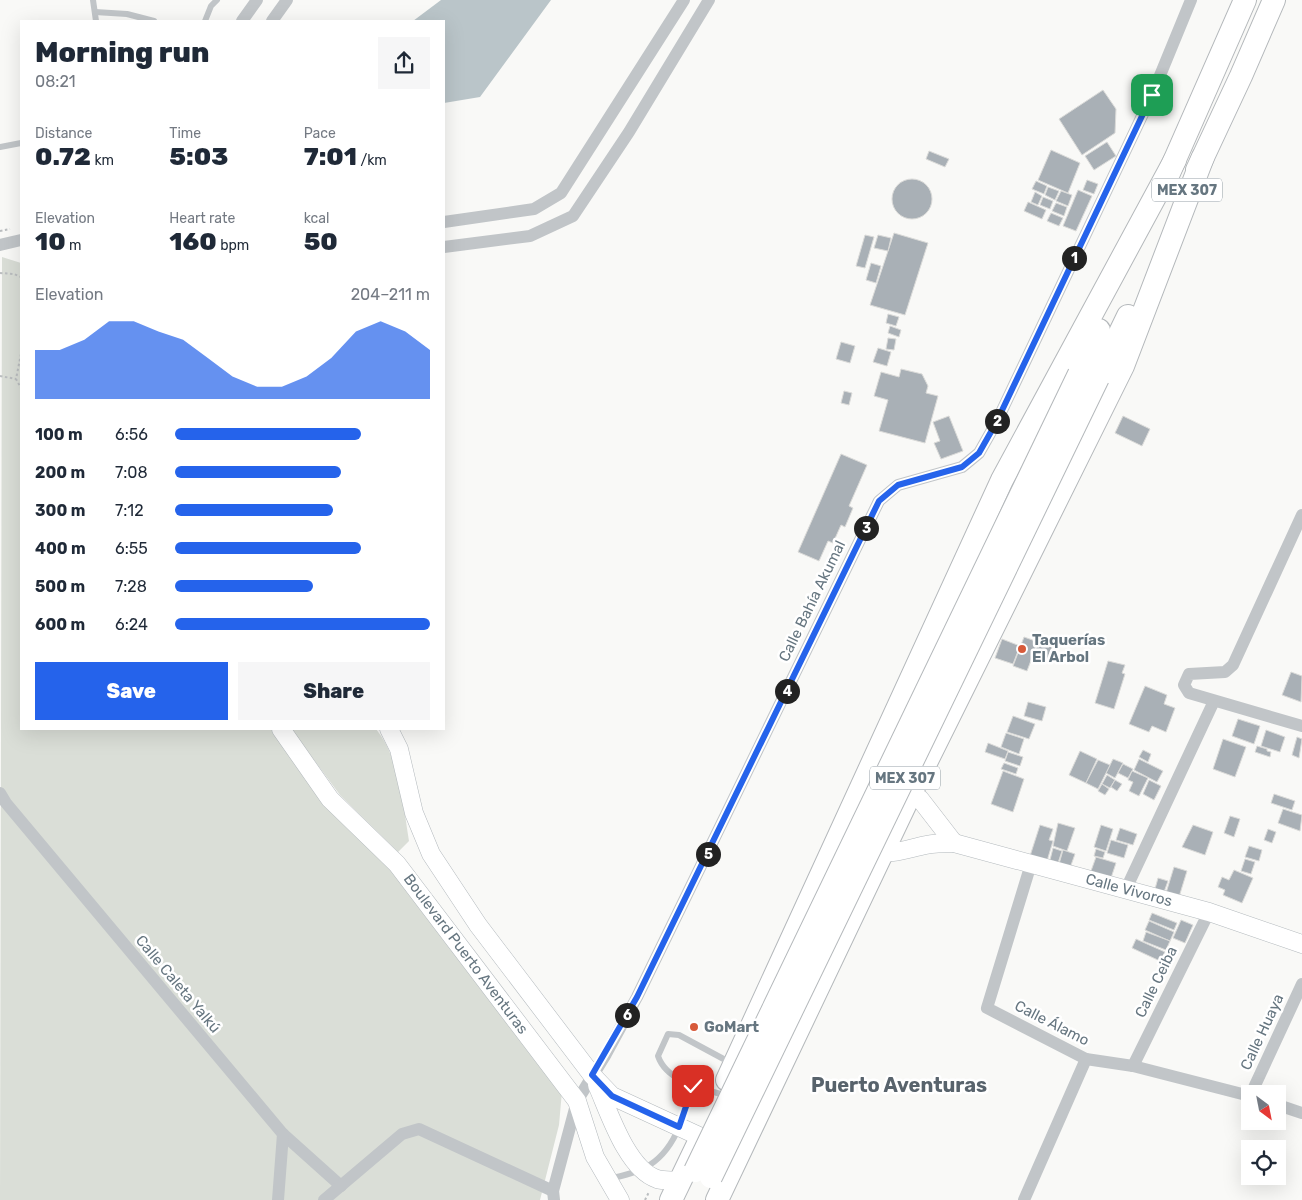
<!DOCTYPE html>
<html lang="en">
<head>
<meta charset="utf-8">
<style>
	body { margin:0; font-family:Rubik,sans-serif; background:#f6f6f7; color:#1f2937; height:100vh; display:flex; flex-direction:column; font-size:19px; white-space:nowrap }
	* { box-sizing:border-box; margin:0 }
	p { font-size:16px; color:#747a83 }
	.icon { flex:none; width:28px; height:28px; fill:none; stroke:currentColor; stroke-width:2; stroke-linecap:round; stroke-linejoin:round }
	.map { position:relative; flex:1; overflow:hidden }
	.panel { position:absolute; left:20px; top:20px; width:425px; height:710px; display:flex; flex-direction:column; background:#fff; border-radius:0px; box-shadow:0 5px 20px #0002 }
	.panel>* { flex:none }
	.needle { width:32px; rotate:148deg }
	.tools { position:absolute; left:1241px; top:1085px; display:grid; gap:10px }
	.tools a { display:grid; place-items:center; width:45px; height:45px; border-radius:0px; background:#fff; box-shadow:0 5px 20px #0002; font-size:25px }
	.pin { position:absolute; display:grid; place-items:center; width:42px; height:42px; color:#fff; margin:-21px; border-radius:10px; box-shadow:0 2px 8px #0006 }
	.km { position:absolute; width:25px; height:25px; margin:-12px; border-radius:50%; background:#222; color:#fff; font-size:14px; line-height:25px; text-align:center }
	.round { display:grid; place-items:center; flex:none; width:52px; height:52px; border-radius:0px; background:#f6f6f7 }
	.head { display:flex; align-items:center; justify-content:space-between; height:85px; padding:0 15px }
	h1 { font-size:28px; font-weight:800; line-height:38px }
	.stats { display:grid; grid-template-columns:repeat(3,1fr); gap:8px; height:85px; padding:5px 15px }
	.stats div { display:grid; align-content:center }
	.stats b { font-size:25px; font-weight:800 }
	.stats small { font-size:14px; font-weight:400 }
	.stats p { font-size:14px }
	.chart { height:140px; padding:10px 15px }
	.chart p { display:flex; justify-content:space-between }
	.chart svg { width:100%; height:90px; margin-top:5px; fill:#2563eb; opacity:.7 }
	.action { display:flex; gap:10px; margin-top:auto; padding:10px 15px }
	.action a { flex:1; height:58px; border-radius:0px; background:#2563eb; color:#fff; font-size:20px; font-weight:800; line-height:58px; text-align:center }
	.action a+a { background:#f6f6f7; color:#1f2937 }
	ul { padding:0 15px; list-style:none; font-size:16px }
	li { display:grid; grid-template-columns:80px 60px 1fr; align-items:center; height:38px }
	li i { height:12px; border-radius:6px; background:#2563eb }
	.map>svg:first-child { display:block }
</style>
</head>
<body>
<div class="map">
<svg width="1302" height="1200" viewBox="0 0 1302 1200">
	<rect width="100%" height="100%" fill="#f9f9f7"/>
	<g fill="#daded7">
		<polygon points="2,257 21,263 21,729 273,729 422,902 562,1091 559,1125 540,1200 0,1200"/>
		<path d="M 291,729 L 376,729 C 400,759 403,804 409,841 L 398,852 L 340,795 Z"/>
	</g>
	<polygon fill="#bac5c9" points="441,0 551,0 480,97 444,103 444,21 413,21"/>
	<g fill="#a9b0b6" stroke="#dbdbd9">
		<polygon points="1103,90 1116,109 1115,133 1082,155 1059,119"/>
		<polygon points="1107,142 1116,156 1094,170 1085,156"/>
		<polygon points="1051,150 1080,163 1068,193 1038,180"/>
		<polygon points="929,151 949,159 945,167 926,159"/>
		<circle cx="912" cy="199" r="20"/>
		<polygon points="1087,180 1098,184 1094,194 1083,190"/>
		<polygon points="1036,181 1047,186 1044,194 1032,189"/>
		<polygon points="1048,187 1059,191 1055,200 1045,195"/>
		<polygon points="1078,190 1092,196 1076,231 1063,226"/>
		<polygon points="1061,191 1072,195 1068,206 1056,201"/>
		<polygon points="1035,192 1042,196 1038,205 1031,202"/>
		<polygon points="1043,197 1053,201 1050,209 1040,205"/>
		<polygon points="1028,202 1046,210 1042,219 1024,211"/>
		<polygon points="1056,203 1067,207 1064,216 1052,211"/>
		<polygon points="1051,213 1063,218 1059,226 1047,221"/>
		<polygon points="894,233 928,243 905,315 870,305"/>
		<polygon points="865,235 874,237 865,268 856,266"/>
		<polygon points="878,235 891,238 888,251 874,248"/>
		<polygon points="871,263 881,266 876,283 866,280"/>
		<polygon points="888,314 899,317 896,326 886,323"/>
		<polygon points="890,326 901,330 899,337 888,333"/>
		<polygon points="888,338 896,339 894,350 886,349"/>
		<polygon points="841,342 855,346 850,363 836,359"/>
		<polygon points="878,348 891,352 887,366 873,362"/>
		<polygon points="901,369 922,374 928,386 926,393 938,396 925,443 879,431 888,400 874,396 881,372 899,377"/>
		<polygon points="844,391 852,393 849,405 841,403"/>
		<polygon points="949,416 963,451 941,459 934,443 940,441 933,422"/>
		<polygon points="1123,416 1150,429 1142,446 1115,433"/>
		<polygon points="841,454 867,465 849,506 853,508 845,527 841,525 833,543 828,541 819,561 798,552"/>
		<polygon points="1024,637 1038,642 1027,671 1013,666"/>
		<polygon points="1002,639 1020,646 1013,664 995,658"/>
		<polygon points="1038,642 1052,647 1046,663 1033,658"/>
		<polygon points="1108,661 1125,665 1122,673 1125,674 1114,709 1095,703"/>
		<polygon points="1291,672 1302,676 1301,702 1282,695"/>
		<polygon points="1145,686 1167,695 1164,704 1175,708 1166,732 1152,726 1149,732 1129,724"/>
		<polygon points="1028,702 1046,707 1042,721 1024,716"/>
		<polygon points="1013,716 1035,724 1029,739 1007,732"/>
		<polygon points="1238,719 1260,726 1254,744 1232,736"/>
		<polygon points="1266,730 1285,737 1280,752 1261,746"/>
		<polygon points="1006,733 1024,739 1019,754 1001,747"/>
		<polygon points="1297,737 1302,739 1299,758 1292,755"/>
		<polygon points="1223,739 1246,747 1235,777 1213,769"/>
		<polygon points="988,743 1008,751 1005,759 985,752"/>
		<polygon points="1257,746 1267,749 1267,751 1271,752 1270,757 1255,752"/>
		<polygon points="1143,750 1151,754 1148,762 1139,757"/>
		<polygon points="1080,751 1097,759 1086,783 1069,775"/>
		<polygon points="1008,752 1023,757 1020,766 1005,761"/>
		<polygon points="1113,759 1123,763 1115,778 1106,773"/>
		<polygon points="1139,759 1163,771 1157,782 1134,770"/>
		<polygon points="1098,760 1110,765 1098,789 1086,783"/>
		<polygon points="1004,763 1018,768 1016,774 1001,769"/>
		<polygon points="1123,764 1133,769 1128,778 1118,773"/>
		<polygon points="1003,771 1024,779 1013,812 991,804"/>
		<polygon points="1132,771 1148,778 1139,796 1129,791 1133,782 1128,780"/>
		<polygon points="1107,775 1115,780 1110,788 1102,784"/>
		<polygon points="1115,780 1122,784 1117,791 1111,787"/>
		<polygon points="1149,780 1161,786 1154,800 1143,794"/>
		<polygon points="1102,784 1109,789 1105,795 1098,791"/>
		<polygon points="1274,794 1295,801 1292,810 1271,803"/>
		<polygon points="1283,809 1302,815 1300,831 1278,823"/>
		<polygon points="1230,816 1240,819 1234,837 1224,833"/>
		<polygon points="1058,823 1075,828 1067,851 1053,846"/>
		<polygon points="1040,825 1053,829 1049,840 1053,841 1047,861 1030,856"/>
		<polygon points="1101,825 1113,829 1106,851 1094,847"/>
		<polygon points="1193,825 1213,832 1205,855 1182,847"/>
		<polygon points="1120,828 1137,834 1133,845 1116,840"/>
		<polygon points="1268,829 1276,832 1272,843 1264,840"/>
		<polygon points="1111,840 1128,845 1124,858 1107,853"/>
		<polygon points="1249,846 1262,850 1259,861 1245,857"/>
		<polygon points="1053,848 1062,851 1058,863 1050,860"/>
		<polygon points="1096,849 1105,852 1103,858 1094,856"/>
		<polygon points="1063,850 1075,854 1070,868 1059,864"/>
		<polygon points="1096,857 1116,863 1111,878 1091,871"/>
		<polygon points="1245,859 1255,862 1251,874 1241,871"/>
		<polygon points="1174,867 1187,871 1179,897 1166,893"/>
		<polygon points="1234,870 1253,878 1242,903 1223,895 1225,890 1218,887 1222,877 1229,880"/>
		<polygon points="1158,878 1168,881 1164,892 1155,889"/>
		<polygon points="1152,913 1177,923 1174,930 1149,920"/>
		<polygon points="1181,920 1193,925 1185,943 1173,938"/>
		<polygon points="1149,921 1174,932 1170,941 1145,930"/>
		<polygon points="1146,932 1170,941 1166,950 1143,941"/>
		<polygon points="1136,939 1165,952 1160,961 1132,948"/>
	</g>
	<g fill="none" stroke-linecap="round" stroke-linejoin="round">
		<defs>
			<g id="secondary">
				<polyline points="281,729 330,799 397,864 577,1101 595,1157 620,1200"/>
				<polyline points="389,729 399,749 414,813 431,854 478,925 592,1075 612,1096 701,1137"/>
				<polyline points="900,790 920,799 954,843"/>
				<path d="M 872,850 C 892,856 906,849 926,845 C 935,843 945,843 954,843 L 1209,912 L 1302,944"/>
				<path d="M 597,1085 C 609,1112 627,1169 657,1179 C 664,1181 673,1180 680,1181"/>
			</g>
			<g id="highway">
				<polyline points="1197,170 1241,76 1274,0"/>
				<polyline points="1169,173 1245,0"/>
				<polyline points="1079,374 1099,330"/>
				<polyline points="1098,378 1128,316"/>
				<polyline points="727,1080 1002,480 1175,160"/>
				<polyline points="671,1200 697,1146"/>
				<polyline points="717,1200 906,803 1123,366 1203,157"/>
			</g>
		</defs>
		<use href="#secondary" stroke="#b3b9bd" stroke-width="19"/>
		<use href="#highway" stroke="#b4b8bb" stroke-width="24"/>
		<g stroke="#bbbec0" stroke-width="2" stroke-dasharray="2.5 2.5" stroke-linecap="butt">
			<polyline points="0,231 10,229"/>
			<polyline points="0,273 14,274 21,277"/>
			<polyline points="21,354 16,379 21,388"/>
			<polyline points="0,376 16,379"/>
			<polyline points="645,1200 649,1192"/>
		</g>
		<g stroke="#c1c5c8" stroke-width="6">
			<polyline points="93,0 96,21"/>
			<polyline points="95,12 127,14 154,21"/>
			<polyline points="205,21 211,6 217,0"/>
			<polyline points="0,147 21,143"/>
			<path d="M 721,1094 C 698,1088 666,1080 658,1056 L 668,1034 L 679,1035 L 731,1063"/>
			<path d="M 610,1179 C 620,1176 631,1174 640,1170 C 674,1156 683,1118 693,1087"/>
		</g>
		<g stroke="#c1c5c8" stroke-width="12">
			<polyline points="242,21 257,0"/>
			<polyline points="272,21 287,0"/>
			<polyline points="444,222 534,209 561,193 684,0"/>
			<polyline points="0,245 21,240"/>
			<polyline points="444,247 530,236 573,216 629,132 709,0"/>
			<polyline points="1302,515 1233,665 1225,672 1189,674 1184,685 1189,693 1302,726"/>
			<polyline points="0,793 6,803 283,1134 341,1186"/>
			<polyline points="1031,864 987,1008 1086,1059 1133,1066 1250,1096"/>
			<polyline points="1126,889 1214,701"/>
			<polyline points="1133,1066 1209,912"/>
			<polyline points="1251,1094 1302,984"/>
			<polyline points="1278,1105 1302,1113"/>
			<polyline points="278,1200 283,1134"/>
			<polyline points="324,1200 402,1134 419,1129 553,1191"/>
			<polyline points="554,1200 553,1191 577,1101 606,1054 637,997 879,501 898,485 962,467 979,453 996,423 1152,95 1191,0"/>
			<polyline points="1024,1200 1086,1059"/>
		</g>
		<use href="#secondary" stroke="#fff" stroke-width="18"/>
		<use href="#highway" stroke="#fff" stroke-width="22"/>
		<defs>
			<g id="highway-bridge">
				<polyline points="695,1171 1079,374"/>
				<polyline points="711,1177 1098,378"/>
			</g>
		</defs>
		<use href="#highway-bridge" stroke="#b4b8bb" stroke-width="24" stroke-linecap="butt"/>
		<use href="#highway-bridge" stroke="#fff" stroke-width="22"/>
	</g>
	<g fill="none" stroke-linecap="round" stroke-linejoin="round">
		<defs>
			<polyline id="route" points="693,1086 679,1127 612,1096 592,1075 637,997 879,501 898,485 962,467 979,453 996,423 1152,95"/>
		</defs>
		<use href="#route" stroke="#fff" stroke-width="10"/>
		<use href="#route" stroke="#2563eb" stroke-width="6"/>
	</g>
	<g fill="#d75a3a" stroke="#fff" stroke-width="2">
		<circle cx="1022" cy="649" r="5"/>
		<circle cx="694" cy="1027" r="5"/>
	</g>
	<g text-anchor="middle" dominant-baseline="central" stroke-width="5" stroke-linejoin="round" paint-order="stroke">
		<g fill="#fff" stroke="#949fa6" stroke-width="1">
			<rect x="1152" y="178.5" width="70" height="23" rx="4"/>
			<rect x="870" y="766.5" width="70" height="23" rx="4"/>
		</g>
		<g font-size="14" font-weight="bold" fill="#667680">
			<text x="1187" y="190">MEX 307</text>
			<text x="905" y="778">MEX 307</text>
		</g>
		<g font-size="15" fill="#667680" stroke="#fff">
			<text transform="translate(812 601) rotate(-64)">Calle Bahía Akumal</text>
			<text transform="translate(1129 890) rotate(15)">Calle Vivoros</text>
			<text transform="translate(466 954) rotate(53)">Boulevard Puerto Aventuras</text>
			<text transform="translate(1156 982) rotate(-64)">Calle Ceiba</text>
			<text transform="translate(178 984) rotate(50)">Calle Caleta Yalkú</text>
			<text transform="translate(1052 1023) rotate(27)">Calle Álamo</text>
			<text transform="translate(1262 1032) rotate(-65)">Calle Huaya</text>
		</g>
		<g font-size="15" font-weight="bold" fill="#667680" stroke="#fff" text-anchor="start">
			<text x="1032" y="640">Taquerías<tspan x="1032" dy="17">El Arbol</tspan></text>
			<text x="704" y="1027">GoMart</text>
		</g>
		<g font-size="20" font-weight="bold" fill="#58636c" stroke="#fff">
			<text x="899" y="1085">Puerto Aventuras</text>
		</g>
	</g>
</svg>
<div class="tools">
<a><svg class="needle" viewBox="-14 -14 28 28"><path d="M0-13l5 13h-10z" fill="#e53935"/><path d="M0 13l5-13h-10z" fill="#747a83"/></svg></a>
<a><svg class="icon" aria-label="locate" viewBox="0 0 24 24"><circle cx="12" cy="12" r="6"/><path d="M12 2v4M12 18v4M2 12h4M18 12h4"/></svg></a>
</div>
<div class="pin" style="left:1152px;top:95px;background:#1e9e55"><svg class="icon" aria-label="arrive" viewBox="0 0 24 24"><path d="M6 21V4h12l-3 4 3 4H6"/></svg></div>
<div class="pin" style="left:693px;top:1086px;background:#d93025"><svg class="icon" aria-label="check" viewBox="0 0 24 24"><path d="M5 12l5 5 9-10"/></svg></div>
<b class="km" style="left:1074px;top:258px">1</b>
<b class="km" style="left:997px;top:421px">2</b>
<b class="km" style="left:866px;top:528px">3</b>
<b class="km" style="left:787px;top:691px">4</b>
<b class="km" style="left:708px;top:854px">5</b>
<b class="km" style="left:627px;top:1015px">6</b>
<section class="panel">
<div class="head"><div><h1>Morning run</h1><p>08:21</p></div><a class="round"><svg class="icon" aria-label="share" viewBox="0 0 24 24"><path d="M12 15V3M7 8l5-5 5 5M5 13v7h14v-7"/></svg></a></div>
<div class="stats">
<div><p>Distance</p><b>0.72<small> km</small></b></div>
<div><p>Time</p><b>5:03</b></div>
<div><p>Pace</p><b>7:01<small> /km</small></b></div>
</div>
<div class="stats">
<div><p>Elevation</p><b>10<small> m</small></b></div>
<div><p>Heart rate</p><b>160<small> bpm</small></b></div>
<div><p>kcal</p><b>50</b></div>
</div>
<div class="chart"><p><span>Elevation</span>204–211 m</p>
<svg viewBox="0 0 160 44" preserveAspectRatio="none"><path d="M0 44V20L10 20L20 15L30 6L40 6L50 11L60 15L70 24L80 33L90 38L100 38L110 33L120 24L130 11L140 6L150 11L160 20V44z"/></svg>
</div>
<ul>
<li><b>100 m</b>6:56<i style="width:73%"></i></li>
<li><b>200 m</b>7:08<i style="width:65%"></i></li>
<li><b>300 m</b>7:12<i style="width:62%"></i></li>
<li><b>400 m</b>6:55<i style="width:73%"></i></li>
<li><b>500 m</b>7:28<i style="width:54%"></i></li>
<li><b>600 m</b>6:24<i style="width:100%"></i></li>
</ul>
<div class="action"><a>Save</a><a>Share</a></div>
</section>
</div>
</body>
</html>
